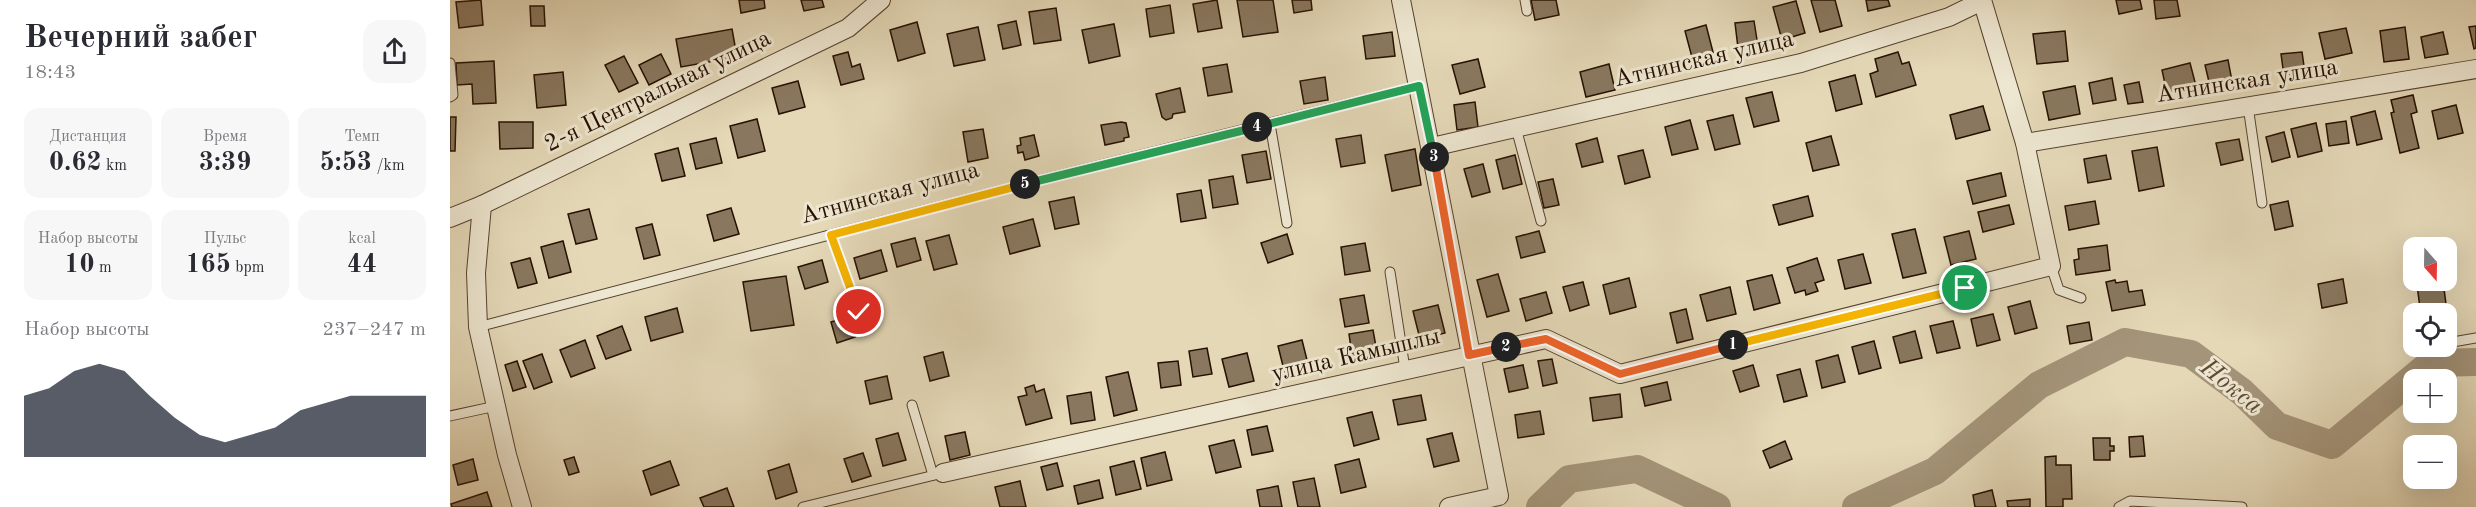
<!DOCTYPE html>
<html lang="ru">
<head>
<meta charset="utf-8">
<style>
	body { margin:0; font-family:"Old Standard TT",serif; background:#f7f7f7; color:#2b2b33; height:100vh; display:flex; flex-direction:column; font-size:22px; white-space:nowrap }
	* { box-sizing:border-box; margin:0 }
	p { font-size:20px; color:#7c7c81 }
	.icon { flex:none; width:33px; height:33px; fill:none; stroke:currentColor; stroke-width:2; stroke-linecap:round; stroke-linejoin:round }
	.map { position:relative; flex:1; overflow:hidden }
	.sheet { display:flex; flex-direction:column; background:#fff; width:450px }
	.sheet>* { flex:none }
	.needle { width:39px; rotate:160deg }
	.fabs { position:absolute; left:1953px; top:237px; display:grid; gap:12px }
	.fabs a { display:grid; place-items:center; width:54px; height:54px; border-radius:12px; background:#fff; box-shadow:0 6px 24px #0002; font-size:30px }
	.pin { position:absolute; display:grid; place-items:center; width:51px; height:51px; color:#fff; margin:-26px; border:3px solid #fff; border-radius:50%; box-shadow:0 2px 6px #0007 }
	.km { position:absolute; width:30px; height:30px; margin:-15px; border-radius:50%; background:#222; color:#fff; font-size:16px; line-height:30px; text-align:center }
	.round { display:grid; place-items:center; flex:none; width:63px; height:63px; border-radius:18px; background:#f7f7f7 }
	.head { display:flex; align-items:center; justify-content:space-between; height:102px; padding:0 24px }
	h1 { font-size:33px; font-weight:700; line-height:45px }
	.metrics { display:grid; grid-template-columns:repeat(3,1fr); gap:9px; height:102px; padding:6px 24px }
	.metrics div { display:grid; align-content:center; border-radius:15px; background:#f7f7f7; text-align:center }
	.metrics b { font-size:26px; font-weight:700 }
	.metrics small { font-size:16px; font-weight:400 }
	.metrics p { font-size:16px }
	.chart { height:168px; padding:12px 24px }
	.chart p { display:flex; justify-content:space-between }
	.chart svg { width:100%; height:108px; margin-top:6px; fill:#111827; opacity:.7 }
	main { display:flex; flex:1; min-height:0 }
	.map>svg:first-child { display:block }
</style>
</head>
<body>
<main>
<section class="sheet">
<div class="head"><div><h1>Вечерний забег</h1><p>18:43</p></div><a class="round"><svg class="icon" aria-label="share" viewBox="0 0 24 24"><path d="M12 15V3M7 8l5-5 5 5M5 13v7h14v-7"/></svg></a></div>
<div class="metrics">
<div><p>Дистанция</p><b>0.62<small> km</small></b></div>
<div><p>Время</p><b>3:39</b></div>
<div><p>Темп</p><b>5:53<small> /km</small></b></div>
</div>
<div class="metrics">
<div><p>Набор высоты</p><b>10<small> m</small></b></div>
<div><p>Пульс</p><b>165<small> bpm</small></b></div>
<div><p>kcal</p><b>44</b></div>
</div>
<div class="chart"><p><span>Набор высоты</span>237–247 m</p>
<svg viewBox="0 0 160 44" preserveAspectRatio="none"><path d="M0 44V19L10 16L20 9L30 6L40 9L50 19L60 28L70 35L80 38L90 35L100 32L110 25L120 22L130 19L140 19L150 19L160 19V44z"/></svg>
</div>
</section>
<div class="map">
<svg width="2026" height="507" viewBox="0 0 2026 507">
	<rect width="100%" height="100%" fill="#e4d8b7"/>
	<filter id="stains"><feTurbulence type="fractalNoise" baseFrequency=".00333" numOctaves="4"/><feColorMatrix values="0 0 0 0 .2 0 0 0 0 .09 0 0 0 0 .02 0 0 0 .5 -.17"/></filter>
	<radialGradient id="worn" r=".72"><stop offset=".6" stop-color="#630" stop-opacity="0"/><stop offset="1" stop-color="#630" stop-opacity=".3"/></radialGradient>
	<g fill="none" stroke-linecap="round" stroke-linejoin="round">
		<g stroke="#a49479" stroke-width="28">
			<polyline points="1090,507 1119,479 1187,469 1267,507"/>
			<polyline points="1406,507 1485,471 1589,385 1675,342 1741,354 1792,392 1827,426 1882,445 1981,363 2026,362"/>
		</g>
	</g>
	<g fill="#89785f" stroke="#271000" stroke-width="1.5">
		<polygon points="31,0 33,25 9,28 6,2"/>
		<polygon points="289,0 314,0 315,8 291,13"/>
		<polygon points="351,0 372,0 374,7 354,11"/>
		<polygon points="767,0 772,28 748,32 743,4"/>
		<polygon points="787,0 823,0 828,32 793,37"/>
		<polygon points="842,0 861,0 862,10 844,13"/>
		<polygon points="1081,0 1106,0 1109,15 1085,20"/>
		<polygon points="1361,0 1385,0 1392,26 1370,32"/>
		<polygon points="1416,0 1438,0 1440,6 1418,11"/>
		<polygon points="1666,0 1690,0 1692,9 1669,14"/>
		<polygon points="1704,0 1727,0 1730,16 1706,19"/>
		<polygon points="1346,1 1355,33 1332,40 1323,7"/>
		<polygon points="720,5 724,33 700,37 696,9"/>
		<polygon points="80,6 94,6 95,26 81,26"/>
		<polygon points="606,8 611,40 584,44 579,12"/>
		<polygon points="566,21 571,45 553,49 548,25"/>
		<polygon points="1304,21 1308,46 1288,48 1285,23"/>
		<polygon points="467,22 475,53 448,61 440,30"/>
		<polygon points="664,24 670,56 639,63 632,30"/>
		<polygon points="1256,25 1264,56 1243,61 1235,31"/>
		<polygon points="2026,26 2026,48 2024,49 2019,27"/>
		<polygon points="528,27 535,60 504,66 497,34"/>
		<polygon points="1955,27 1959,59 1934,62 1930,31"/>
		<polygon points="1896,28 1902,53 1875,59 1869,33"/>
		<polygon points="282,29 287,57 231,67 226,39"/>
		<polygon points="1615,31 1618,61 1587,64 1583,34"/>
		<polygon points="942,32 945,56 916,59 913,36"/>
		<polygon points="1993,32 1998,54 1975,58 1971,37"/>
		<polygon points="398,52 402,67 410,64 414,79 391,85 383,56"/>
		<polygon points="1448,52 1452,64 1459,62 1466,85 1426,97 1420,74 1428,71 1425,59"/>
		<polygon points="1852,52 1855,73 1834,76 1831,54"/>
		<polygon points="211,54 221,74 199,85 189,65"/>
		<polygon points="174,56 188,83 169,92 155,65"/>
		<polygon points="1028,59 1035,87 1010,94 1002,65"/>
		<polygon points="1778,60 1782,81 1760,86 1755,65"/>
		<polygon points="44,61 46,103 23,104 22,84 7,85 6,63"/>
		<polygon points="1740,63 1746,86 1717,93 1712,70"/>
		<polygon points="777,64 782,92 758,96 753,68"/>
		<polygon points="1159,64 1165,90 1136,97 1130,72"/>
		<polygon points="113,72 116,105 87,108 84,75"/>
		<polygon points="1405,75 1412,104 1386,111 1379,82"/>
		<polygon points="875,77 878,100 854,104 850,81"/>
		<polygon points="1662,78 1666,100 1643,104 1639,83"/>
		<polygon points="348,81 355,107 329,114 322,88"/>
		<polygon points="1689,82 1693,102 1678,104 1674,85"/>
		<polygon points="1625,86 1630,114 1599,120 1593,92"/>
		<polygon points="730,88 735,112 723,114 722,118 716,120 712,117 706,94"/>
		<polygon points="1322,92 1329,121 1304,127 1296,98"/>
		<polygon points="1963,95 1967,112 1961,114 1969,148 1950,153 1941,113 1944,112 1941,100"/>
		<polygon points="1025,102 1028,127 1007,130 1004,105"/>
		<polygon points="2006,105 2013,133 1988,139 1982,111"/>
		<polygon points="1533,106 1540,130 1506,139 1500,115"/>
		<polygon points="1925,111 1932,139 1907,145 1901,117"/>
		<polygon points="1283,115 1290,144 1265,150 1257,121"/>
		<polygon points="0,117 6,117 5,151 0,151"/>
		<polygon points="307,119 315,151 288,158 280,126"/>
		<polygon points="1240,120 1248,149 1222,155 1215,127"/>
		<polygon points="1896,121 1899,143 1879,146 1876,124"/>
		<polygon points="49,122 83,122 83,148 50,149"/>
		<polygon points="671,122 676,123 679,137 674,138 674,141 655,145 651,125"/>
		<polygon points="1866,123 1872,151 1848,157 1841,129"/>
		<polygon points="533,129 538,158 518,162 513,132"/>
		<polygon points="1834,132 1840,157 1822,162 1816,137"/>
		<polygon points="584,135 589,156 575,160 573,152 568,153 567,146 571,145 570,138"/>
		<polygon points="911,135 915,163 891,167 886,139"/>
		<polygon points="1381,136 1389,165 1363,171 1356,143"/>
		<polygon points="266,138 272,163 246,169 240,144"/>
		<polygon points="1147,138 1153,162 1132,167 1126,144"/>
		<polygon points="1789,139 1793,160 1771,165 1766,143"/>
		<polygon points="1707,147 1714,186 1689,191 1682,151"/>
		<polygon points="228,148 235,176 212,181 205,154"/>
		<polygon points="965,149 971,185 942,191 935,155"/>
		<polygon points="1193,150 1200,177 1175,184 1168,156"/>
		<polygon points="816,151 821,179 797,183 792,155"/>
		<polygon points="1065,155 1072,184 1053,189 1046,160"/>
		<polygon points="1656,155 1661,179 1638,183 1634,159"/>
		<polygon points="1033,164 1040,192 1022,197 1014,169"/>
		<polygon points="1551,173 1556,196 1523,204 1517,181"/>
		<polygon points="783,176 788,204 763,208 759,180"/>
		<polygon points="1103,179 1109,205 1094,208 1088,182"/>
		<polygon points="751,190 756,218 731,222 727,194"/>
		<polygon points="1358,196 1363,216 1329,225 1323,205"/>
		<polygon points="624,197 629,224 605,229 599,202"/>
		<polygon points="1645,201 1649,224 1619,230 1615,206"/>
		<polygon points="1838,201 1843,226 1825,230 1820,205"/>
		<polygon points="1559,205 1564,224 1533,232 1528,212"/>
		<polygon points="281,208 289,234 264,241 257,215"/>
		<polygon points="139,209 147,239 126,244 118,214"/>
		<polygon points="583,219 590,246 560,254 553,227"/>
		<polygon points="202,224 210,255 194,259 186,228"/>
		<polygon points="1465,229 1476,273 1453,278 1442,234"/>
		<polygon points="1089,231 1095,252 1071,258 1066,237"/>
		<polygon points="1519,231 1526,259 1501,265 1494,237"/>
		<polygon points="837,234 843,254 818,263 811,243"/>
		<polygon points="499,235 507,264 484,270 476,241"/>
		<polygon points="465,238 471,260 447,267 441,244"/>
		<polygon points="113,241 121,272 99,278 91,247"/>
		<polygon points="915,243 920,271 895,275 891,247"/>
		<polygon points="1657,245 1660,270 1626,275 1624,260 1629,259 1628,249"/>
		<polygon points="431,250 437,271 410,279 404,258"/>
		<polygon points="1413,254 1421,283 1395,289 1388,260"/>
		<polygon points="80,258 87,283 68,288 61,263"/>
		<polygon points="1367,258 1374,280 1365,283 1368,291 1356,295 1355,290 1345,293 1337,268"/>
		<polygon points="372,260 378,282 355,289 348,267"/>
		<polygon points="1048,274 1059,311 1037,317 1027,280"/>
		<polygon points="1322,275 1330,303 1304,310 1297,281"/>
		<polygon points="336,276 344,325 301,331 293,282"/>
		<polygon points="1179,278 1186,307 1160,314 1153,285"/>
		<polygon points="1893,279 1897,303 1872,308 1868,284"/>
		<polygon points="1665,280 1666,283 1677,281 1679,292 1692,290 1695,305 1662,311 1656,282"/>
		<polygon points="1993,281 1996,304 1970,308 1967,285"/>
		<polygon points="1133,282 1139,305 1120,311 1113,287"/>
		<polygon points="1280,287 1286,314 1257,321 1250,295"/>
		<polygon points="1096,292 1102,313 1076,321 1070,299"/>
		<polygon points="914,295 919,323 895,327 890,299"/>
		<polygon points="1580,301 1587,328 1565,334 1558,307"/>
		<polygon points="988,305 995,333 970,339 963,311"/>
		<polygon points="227,308 233,332 201,341 195,317"/>
		<polygon points="1236,309 1243,339 1227,343 1220,313"/>
		<polygon points="1543,314 1550,340 1527,346 1521,319"/>
		<polygon points="398,317 405,337 387,343 381,322"/>
		<polygon points="1503,321 1510,348 1487,353 1480,326"/>
		<polygon points="1639,322 1642,340 1620,344 1617,326"/>
		<polygon points="172,326 181,350 156,359 147,336"/>
		<polygon points="923,330 928,358 903,362 899,334"/>
		<polygon points="1465,331 1472,358 1450,363 1443,337"/>
		<polygon points="135,340 145,368 121,377 110,350"/>
		<polygon points="852,340 859,368 835,374 828,346"/>
		<polygon points="1424,341 1431,368 1409,374 1402,347"/>
		<polygon points="757,348 762,374 743,377 739,351"/>
		<polygon points="493,352 499,376 480,381 474,357"/>
		<polygon points="797,353 804,381 779,387 772,359"/>
		<polygon points="92,354 102,382 84,389 73,361"/>
		<polygon points="1388,355 1395,382 1372,388 1366,361"/>
		<polygon points="1102,359 1107,383 1093,386 1088,361"/>
		<polygon points="67,361 76,387 63,391 55,365"/>
		<polygon points="728,361 731,385 711,388 708,363"/>
		<polygon points="1073,365 1078,388 1059,392 1054,369"/>
		<polygon points="1303,365 1309,386 1290,392 1283,371"/>
		<polygon points="1350,369 1357,396 1334,402 1327,375"/>
		<polygon points="678,372 687,410 664,416 656,377"/>
		<polygon points="437,376 442,399 420,404 415,381"/>
		<polygon points="1217,382 1221,400 1195,406 1191,388"/>
		<polygon points="584,385 586,392 594,389 602,418 576,425 568,397 577,395 575,388"/>
		<polygon points="641,392 645,420 621,424 617,396"/>
		<polygon points="1170,394 1172,417 1143,421 1140,398"/>
		<polygon points="971,395 976,420 948,425 943,400"/>
		<polygon points="1090,411 1094,434 1068,438 1065,415"/>
		<polygon points="922,412 929,439 904,446 897,418"/>
		<polygon points="817,426 823,451 802,455 797,430"/>
		<polygon points="515,432 520,455 500,460 495,436"/>
		<polygon points="448,433 456,460 433,466 426,439"/>
		<polygon points="1002,433 1009,461 984,467 977,439"/>
		<polygon points="1693,436 1695,456 1680,457 1679,437"/>
		<polygon points="1643,438 1660,438 1660,446 1664,446 1664,451 1660,451 1660,460 1644,460"/>
		<polygon points="784,440 791,467 766,473 759,446"/>
		<polygon points="1335,441 1342,459 1320,468 1313,451"/>
		<polygon points="715,452 722,480 697,486 691,458"/>
		<polygon points="413,453 421,476 402,482 394,459"/>
		<polygon points="1606,456 1606,465 1621,465 1622,499 1613,499 1613,507 1596,507 1595,457"/>
		<polygon points="124,457 129,472 119,475 114,460"/>
		<polygon points="23,459 28,480 8,485 3,465"/>
		<polygon points="909,459 916,487 891,493 885,465"/>
		<polygon points="220,461 229,485 201,495 193,471"/>
		<polygon points="684,461 691,489 666,495 660,467"/>
		<polygon points="607,463 613,486 597,490 591,467"/>
		<polygon points="339,464 347,492 326,499 318,471"/>
		<polygon points="864,478 870,507 848,507 843,482"/>
		<polygon points="649,480 653,498 628,504 624,486"/>
		<polygon points="570,481 576,507 550,507 545,487"/>
		<polygon points="828,486 832,507 810,507 807,490"/>
		<polygon points="277,488 284,507 254,507 250,498"/>
		<polygon points="1542,490 1546,507 1525,507 1523,495"/>
		<polygon points="37,492 42,507 2,507 1,504"/>
		<polygon points="1580,499 1580,507 1558,507 1557,501"/>
	</g>
	<g fill="none" stroke-linecap="round" stroke-linejoin="round">
		<defs>
			<g id="service">
				<polyline points="1075,0 1077,11"/>
				<polyline points="0,63 3,95 0,97"/>
				<polyline points="1798,106 1812,203"/>
				<polyline points="820,124 837,223"/>
				<polyline points="1066,128 1091,221"/>
				<polyline points="381,235 409,312"/>
				<polyline points="1601,266 1609,290 1631,298"/>
				<polyline points="940,272 955,369"/>
				<polyline points="28,327 578,183 969,86"/>
				<polyline points="1997,343 2026,338"/>
				<polyline points="462,405 483,475"/>
				<polyline points="0,416 46,406"/>
				<polyline points="353,507 493,473"/>
				<polyline points="1669,507 1680,501 1792,507"/>
			</g>
			<g id="minor">
				<polyline points="951,0 1049,496 999,507"/>
				<polyline points="1575,143 2026,69"/>
				<polyline points="982,147 1351,63 1499,17 1532,1"/>
				<polyline points="32,205 26,273 28,327 57,455 72,507"/>
				<polyline points="0,218 32,205 398,28 431,0"/>
				<polyline points="493,473 1096,339 1170,374 1601,266 1575,143 1532,0"/>
			</g>
		</defs>
		<use href="#service" stroke="#56422e" stroke-width="11"/>
		<use href="#minor" stroke="#56422e" stroke-width="20"/>
		<use href="#service" stroke="#ede6d0" stroke-width="9"/>
		<use href="#minor" stroke="#ede6d0" stroke-width="18"/>
	</g>
	<g fill="none" stroke-linecap="round" stroke-linejoin="round">
		<defs>
			<polyline id="split-1" points="1283,345 1515,288"/>
			<polyline id="split-2" points="1056,347 1096,339 1170,374 1283,345"/>
			<polyline id="split-3" points="984,157 1019,355 1056,347"/>
			<polyline id="split-4" points="807,127 969,86 984,157"/>
			<polyline id="split-5" points="575,184 807,127"/>
			<polyline id="split-6" points="409,312 381,235 575,184"/>
		</defs>
		<use href="#split-1" stroke="#fff" stroke-width="12"/>
		<use href="#split-2" stroke="#fff" stroke-width="12"/>
		<use href="#split-3" stroke="#fff" stroke-width="12"/>
		<use href="#split-4" stroke="#fff" stroke-width="12"/>
		<use href="#split-5" stroke="#fff" stroke-width="12"/>
		<use href="#split-6" stroke="#fff" stroke-width="12"/>
		<use href="#split-1" stroke="#f5b400" stroke-width="8"/>
		<use href="#split-2" stroke="#f0652b" stroke-width="8"/>
		<use href="#split-3" stroke="#f0652b" stroke-width="8"/>
		<use href="#split-4" stroke="#22a559" stroke-width="8"/>
		<use href="#split-5" stroke="#22a559" stroke-width="8"/>
		<use href="#split-6" stroke="#f5b400" stroke-width="8"/>
	</g>
	<g text-anchor="middle" dominant-baseline="central" stroke-width="6" stroke-linejoin="round" paint-order="stroke">
		<g font-size="24" fill="#271000" stroke="#ede6d0">
			<text transform="translate(1254 60) rotate(-13)">Атнинская улица</text>
			<text transform="translate(1797 82) rotate(-9)">Атнинская улица</text>
			<text transform="translate(208 92) rotate(-26)">2-я Центральная улица</text>
			<text transform="translate(440 194) rotate(-15)">Атнинская улица</text>
			<text transform="translate(906 356) rotate(-13)">улица Камышлы</text>
		</g>
		<g font-size="26" font-style="italic" fill="#5f4b36" stroke="#ede6d0">
			<text transform="translate(1781 387) rotate(39)">Нокса</text>
		</g>
	</g>
	<rect width="100%" height="100%" filter="url(#stains)"/>
	<rect width="100%" height="100%" fill="url(#worn)"/>
</svg>
<div class="fabs">
<a><svg class="needle" viewBox="-14 -14 28 28"><path d="M0-13l5 13h-10z" fill="#e53935"/><path d="M0 13l5-13h-10z" fill="#7c7c81"/></svg></a>
<a><svg class="icon" aria-label="locate" viewBox="0 0 24 24"><circle cx="12" cy="12" r="6"/><path d="M12 2v4M12 18v4M2 12h4M18 12h4"/></svg></a>
<a>+</a>
<a>−</a>
</div>
<div class="pin" style="left:1515px;top:288px;background:#1e9e55"><svg class="icon" aria-label="arrive" viewBox="0 0 24 24"><path d="M6 21V4h12l-3 4 3 4H6"/></svg></div>
<div class="pin" style="left:409px;top:312px;background:#d93025"><svg class="icon" aria-label="check" viewBox="0 0 24 24"><path d="M5 12l5 5 9-10"/></svg></div>
<b class="km" style="left:1283px;top:345px">1</b>
<b class="km" style="left:1056px;top:347px">2</b>
<b class="km" style="left:984px;top:157px">3</b>
<b class="km" style="left:807px;top:127px">4</b>
<b class="km" style="left:575px;top:184px">5</b>
</div>
</main>
</body>
</html>
